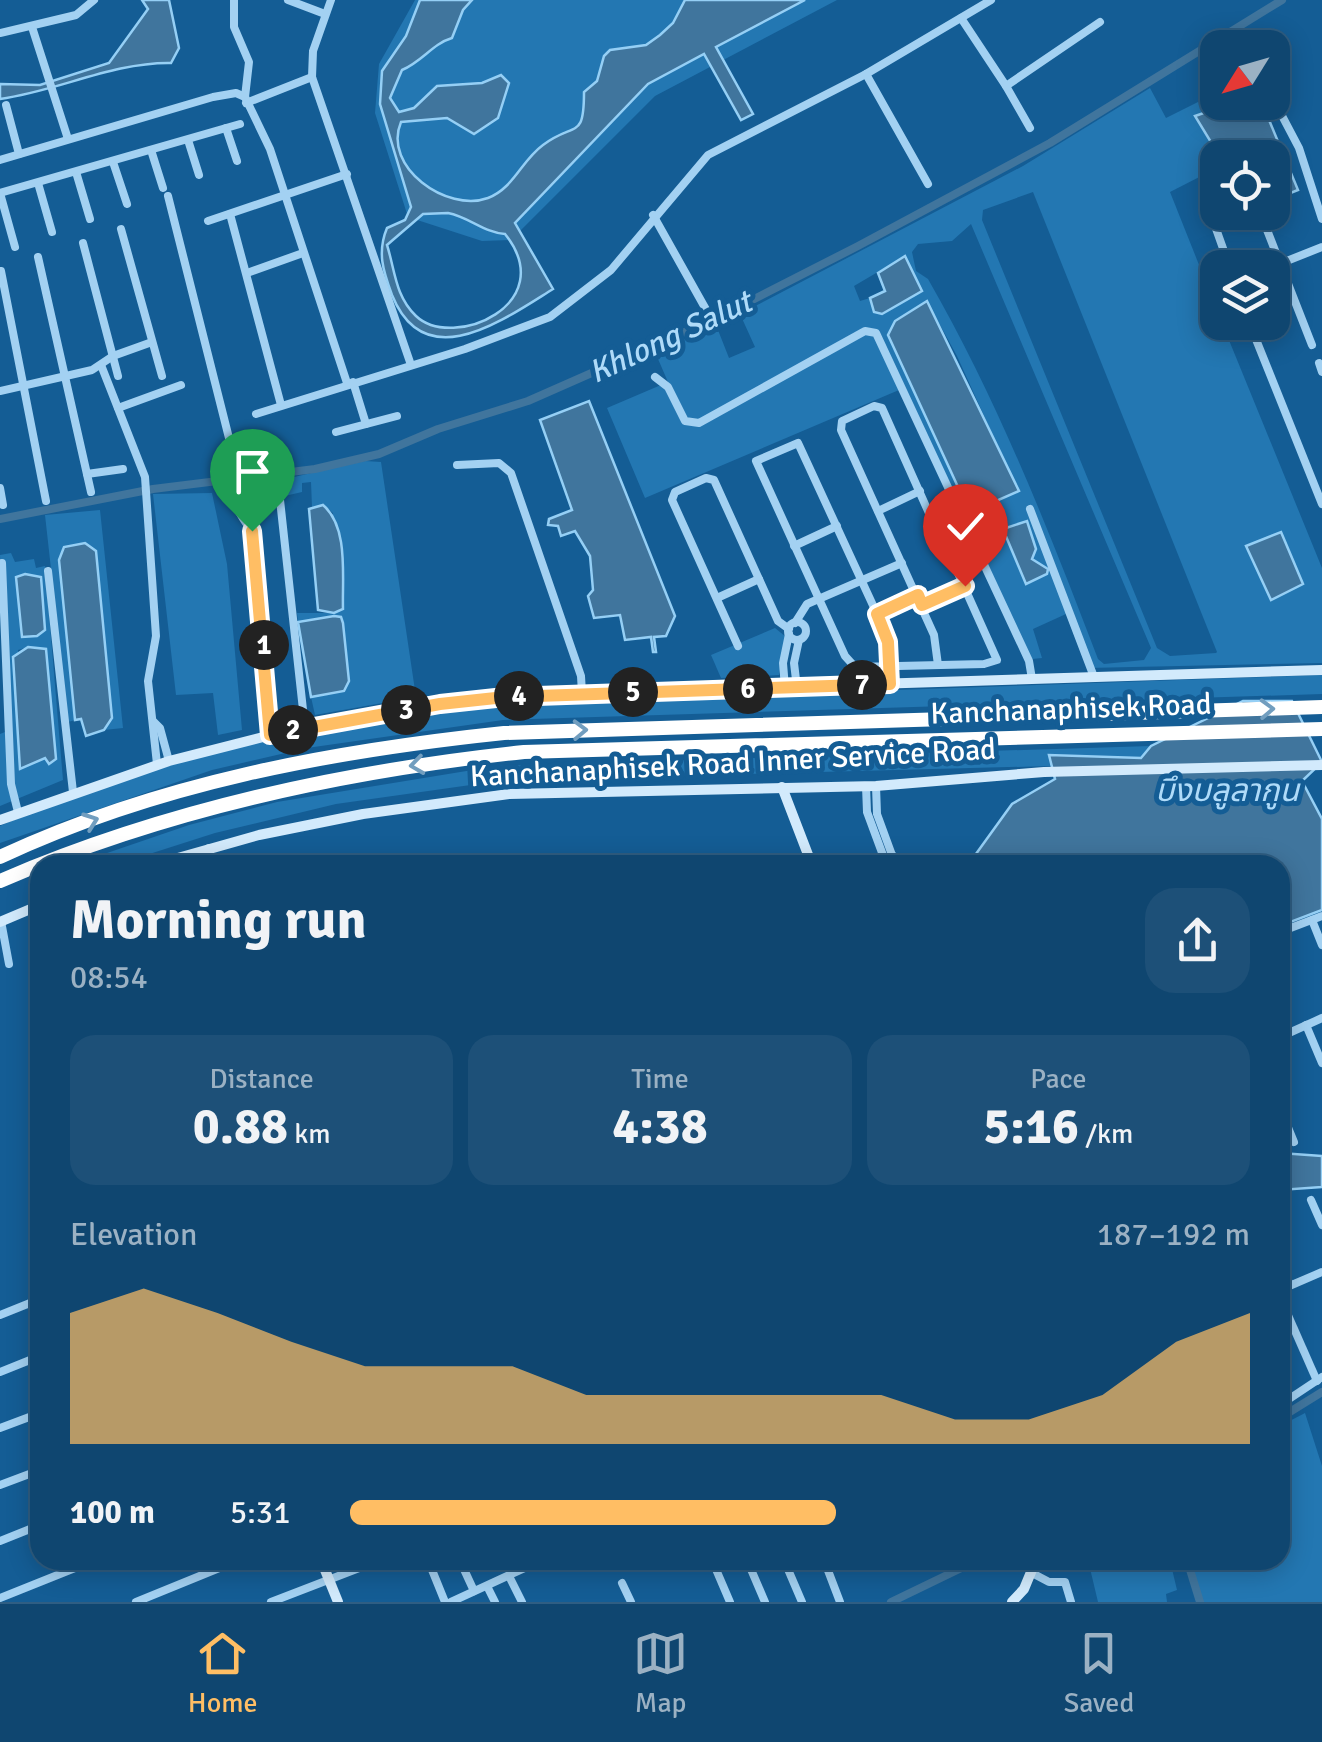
<!DOCTYPE html>
<html lang="en">
<head>
<meta charset="utf-8">
<style>
	body { margin:0; font-family:Signika,"Noto Sans Thai",sans-serif; background:#1d5078; color:#f1f3f6; height:100vh; display:flex; flex-direction:column; font-size:38px; white-space:nowrap }
	* { box-sizing:border-box; margin:0 }
	p { font-size:32px; color:#9bb1c3 }
	.icon { flex:none; width:55px; height:55px; fill:none; stroke:currentColor; stroke-width:2; stroke-linecap:round; stroke-linejoin:round }
	.map { position:relative; flex:1; overflow:hidden }
	.drawer { position:absolute; left:30px; top:855px; width:1260px; height:715px; display:flex; flex-direction:column; background:#0f4670; border-radius:30px; box-shadow:0 5px 25px #0003,0 0 0 2px #2f5e83 }
	.drawer>* { flex:none }
	.needle { width:65px; rotate:233deg }
	.controls { position:absolute; left:1200px; top:30px; display:grid; gap:20px }
	.controls a { display:grid; place-items:center; width:90px; height:90px; border-radius:20px; background:#0f4670; box-shadow:0 5px 25px #0003,0 0 0 2px #2f5e83; font-size:50px }
	.pin { position:absolute; display:grid; place-items:center; width:85px; height:85px; color:#fff; margin:-102px -42px; border-radius:50% 50% 50% 0; rotate:-45deg; box-shadow:0 0 10px #0007 }
	.pin .icon { rotate:45deg }
	.km { position:absolute; width:50px; height:50px; margin:-25px; border-radius:50%; background:#222; color:#fff; font-size:28px; line-height:50px; text-align:center }
	.round { display:grid; place-items:center; flex:none; width:105px; height:105px; border-radius:30px; background:#1d5078 }
	.headline { display:flex; align-items:center; justify-content:space-between; height:170px; padding:0 40px }
	h1 { font-size:55px; font-weight:700; line-height:75px }
	.figures { display:grid; grid-template-columns:repeat(3,1fr); gap:15px; height:170px; padding:10px 40px }
	.figures div { display:grid; align-content:center; border-radius:25px; background:#1d5078; text-align:center }
	.figures b { font-size:50px; font-weight:700 }
	.figures small { font-size:28px; font-weight:400 }
	.figures p { font-size:28px }
	.chart { height:280px; padding:20px 40px }
	.chart p { display:flex; justify-content:space-between }
	.chart svg { width:100%; height:180px; margin-top:10px; fill:#ffbe64; opacity:.7 }
	ul { padding:0 40px; list-style:none; font-size:32px }
	li { display:grid; grid-template-columns:160px 120px 1fr; align-items:center; height:75px }
	li i { height:25px; border-radius:12px; background:#ffbe64 }
	.tabs { display:flex; justify-content:space-around; align-items:center; height:140px; border-top:2px solid #2f5e83; background:#0f4670; font-size:28px; color:#9bb1c3 }
	.tabs a { display:grid; justify-items:center; gap:5px }
	.tabs .selected { color:#ffbe64 }
	.map>svg:first-child { display:block }
</style>
</head>
<body>
<div class="map">
<svg width="1322" height="1602" viewBox="0 0 1322 1602">
	<rect width="100%" height="100%" fill="#145d95"/>
	<g fill="#2377b2" fill-rule="evenodd">
		<polygon points="415,0 837,0 655,96 511,240 482,241 408,217 375,113 379,64"/>
		<path d="M 1150,88 L 1166,118 L 1208,97 L 1236,103 L 1195,116 L 1220,157 L 1217,168 L 1170,192 L 1217,310 L 1218,322 L 1222,323 L 1322,568 L 1322,663 L 1087,668 L 1066,614 L 1033,629 L 1042,658 L 1032,659 L 899,390 L 645,498 L 607,408 L 668,382 L 655,352 L 716,325 L 729,358 L 755,347 L 740,314 L 1023,166 ZM 1033,192 L 1217,652 L 1216,653 L 1170,656 L 1157,648 L 982,220 L 983,210 ZM 971,224 L 1151,648 L 1144,660 L 1104,664 L 1098,659 C 1048,528 998,401 928,279 L 916,271 L 912,252 L 918,244 L 952,241 ZM 905,256 L 922,292 L 874,312 L 870,298 L 860,301 L 854,286 ZM 927,301 L 957,356 L 1018,491 L 971,509 L 888,336 Z"/>
		<polygon points="365,461 381,462 416,697 315,715 311,697 344,691 334,616 298,622 297,613 334,613 333,513 323,505 312,507 311,482 302,483 302,492 276,498 276,481"/>
		<polygon points="212,493 227,564 242,730 218,735 213,693 176,695 153,494"/>
		<polygon points="100,510 123,728 104,730 112,718 96,551 59,560 75,720 68,722 45,515"/>
		<path d="M 11,553 L 15,562 L 34,559 L 36,568 L 45,566 L 63,780 L 0,806 L 0,734 L 5,732 L 0,555 ZM 28,647 L 46,650 L 49,763 L 46,758 L 21,769 L 18,650 Z"/>
		<polygon points="775,628 786,637 779,675 721,678 711,655"/>
		<path d="M 1322,675 L 1322,694 L 503,720 L 307,748 L 212,770 L 0,843 L 0,826 C 165,751 353,717 532,703 Z"/>
		<polygon points="1151,746 1141,758 1050,756 1052,766 506,780 336,804 215,833 115,865 72,865 189,825 277,802 497,766"/>
		<polygon points="1305,1413 1322,1466 1322,1602 1203,1602 1190,1562 1172,1569 1177,1590 1166,1594 1167,1602 1098,1602 1088,1560 1280,1560 1280,1426"/>
	</g>
	<g fill="#40759d" stroke="#95cff5" stroke-width="2.5" fill-rule="evenodd">
		<path d="M 142,0 L 169,0 L 179,48 L 171,63 C 113,62 58,91 0,99 L 0,84 L 40,85 L 109,63 L 148,9 Z"/>
		<path d="M 420,0 L 472,0 L 463,10 L 452,38 C 432,44 423,61 402,70 L 390,98 L 399,112 L 414,108 L 437,86 L 482,83 L 501,75 L 509,83 L 498,118 L 474,134 L 447,118 L 401,122 C 382,167 447,213 488,198 C 514,188 521,161 543,145 C 575,121 584,141 584,92 L 597,81 L 604,56 L 610,50 L 646,45 L 660,35 L 673,23 L 685,0 L 805,0 L 716,47 L 753,114 L 741,120 L 704,54 L 648,84 L 515,223 L 553,289 C 503,320 425,377 392,295 C 383,271 377,252 387,228 L 405,220 L 411,207 L 380,104 L 382,71 L 406,36 ZM 448,213 C 469,217 485,233 505,234 C 561,304 453,351 416,316 C 395,296 395,270 387,245 L 423,214 Z"/>
		<polygon points="1236,102 1262,103 1298,190 1273,200 1272,158 1220,157 1195,116"/>
		<polygon points="905,256 922,291 882,314 874,312 870,298 885,291 878,273"/>
		<polygon points="927,301 1019,491 978,509 971,509 964,500 888,335 895,321"/>
		<polygon points="589,401 675,616 666,636 654,637 656,652 653,652 651,637 625,640 620,615 594,618 588,596 593,590 590,556 575,531 561,536 558,526 548,525 549,519 572,510 540,420"/>
		<path d="M 323,505 C 349,527 342,577 343,609 L 334,613 L 318,610 L 309,509 Z"/>
		<polygon points="1027,521 1036,549 1032,559 1048,569 1047,574 1026,584 1005,534 1006,528"/>
		<polygon points="1281,532 1303,584 1271,600 1246,546"/>
		<polygon points="85,543 96,551 112,718 104,730 86,736 81,719 75,720 59,560 64,547"/>
		<polygon points="25,574 41,577 45,630 37,636 22,637 16,577"/>
		<polygon points="334,616 341,617 343,623 349,681 344,691 311,697 298,622"/>
		<polygon points="28,647 46,649 56,759 49,764 45,758 20,769 13,657"/>
		<polygon points="1243,701 1292,701 1322,762 1302,781 1322,819 1322,910 1280,926 1280,865 968,865 1012,804 1055,779 1049,755 1141,758 1151,746"/>
		<polygon points="1280,1153 1322,1156 1322,1187 1280,1190"/>
	</g>
	<g fill="none" stroke-linecap="round" stroke-linejoin="round">
		<g stroke="#40759d" stroke-width="8">
			<polyline points="0,519 153,489 315,469 379,454 438,429 528,401 721,316 858,246 1050,143 1282,0"/>
			<polyline points="1280,1418 1322,1392"/>
			<polyline points="1187,1560 1200,1602"/>
			<polyline points="891,1602 978,1560"/>
		</g>
		<g stroke="#a3d1f2" stroke-width="8">
			<polyline points="234,0 234,27 249,62 245,97 270,149 347,383"/>
			<polyline points="288,0 325,14"/>
			<polyline points="331,0 313,51 312,77 411,365"/>
			<polyline points="961,18 1006,86 1100,22"/>
			<polyline points="32,27 68,139"/>
			<polyline points="0,33 76,15 94,0"/>
			<polyline points="866,74 928,184"/>
			<polyline points="1006,86 1030,128"/>
			<polyline points="246,103 312,77"/>
			<polyline points="6,105 19,154"/>
			<polyline points="1279,110 1299,148 1322,219"/>
			<polyline points="226,128 237,161"/>
			<polyline points="188,140 199,175"/>
			<polyline points="151,150 163,188"/>
			<polyline points="0,160 213,97 236,93 245,97"/>
			<polyline points="113,162 127,204"/>
			<polyline points="76,172 90,219"/>
			<polyline points="38,183 52,232"/>
			<polyline points="1204,195 1230,268"/>
			<path d="M 168,196 L 230,442 C 222,475 231,505 252,531 L 271,735"/>
			<polyline points="1260,212 1312,345"/>
			<polyline points="230,214 281,405"/>
			<polyline points="653,215 708,313"/>
			<polyline points="208,221 347,174"/>
			<polyline points="121,229 162,376"/>
			<polyline points="83,243 118,376"/>
			<polyline points="15,247 0,193 240,124"/>
			<polyline points="38,257 91,492"/>
			<polyline points="1269,268 1322,247"/>
			<polyline points="1,271 46,501"/>
			<polyline points="247,273 303,253"/>
			<polyline points="1249,322 1322,504"/>
			<polyline points="1319,363 1322,372"/>
			<polyline points="101,365 145,477 156,636 148,681 157,764"/>
			<polyline points="655,377 668,387 685,421 699,423 865,331 876,333 1029,661 1032,679"/>
			<polyline points="353,382 366,424"/>
			<polyline points="0,391 92,370 113,356 152,342"/>
			<polyline points="118,408 181,385"/>
			<polyline points="256,414 465,349 550,317 611,270 708,155 866,74 991,0"/>
			<polyline points="336,432 397,416"/>
			<polyline points="457,465 499,463 511,473 581,676 582,693"/>
			<polyline points="87,474 123,469"/>
			<polyline points="0,488 3,505"/>
			<polyline points="280,500 305,728"/>
			<polyline points="1030,509 1094,677"/>
			<polyline points="878,511 920,491"/>
			<polyline points="794,546 837,526"/>
			<polyline points="2,563 11,784 18,812"/>
			<polyline points="48,571 73,792"/>
			<polyline points="717,598 759,579"/>
			<polyline points="922,605 965,586"/>
			<polyline points="877,614 917,595"/>
			<circle cx="797" cy="631" r="9"/>
			<polyline points="795,623 807,604 902,563"/>
			<polyline points="738,646 672,500 675,492 706,478 714,480 778,621 789,629"/>
			<polyline points="938,665 934,635 841,430 842,421 874,406 882,408 941,540"/>
			<path d="M 890,683 C 890,664 889,646 883,627 L 798,443 L 756,461 L 845,656 L 855,667 L 984,664 L 997,660 L 949,553"/>
			<polyline points="785,688 783,663 789,634"/>
			<polyline points="797,688 794,663 799,640"/>
			<polyline points="154,722 160,728 169,761"/>
			<polyline points="866,786 867,812 884,858"/>
			<polyline points="876,786 877,814 892,855"/>
			<polyline points="209,848 211,865"/>
			<polyline points="881,865 892,855 906,865"/>
			<polyline points="1312,920 1322,945"/>
			<polyline points="1,921 9,964"/>
			<polyline points="1280,932 1322,916"/>
			<polyline points="1280,1015 1288,1034"/>
			<polyline points="1306,1025 1322,1063"/>
			<polyline points="1280,1037 1322,1018"/>
			<polyline points="1280,1108 1294,1142"/>
			<polyline points="1311,1200 1322,1225"/>
			<polyline points="1280,1261 1290,1285"/>
			<polyline points="1280,1290 1322,1272"/>
			<polyline points="1280,1297 1317,1381"/>
			<polyline points="0,1315 40,1299"/>
			<polyline points="0,1372 40,1356"/>
			<polyline points="1280,1405 1322,1377"/>
			<polyline points="0,1428 40,1413"/>
			<polyline points="0,1485 40,1470"/>
			<polyline points="0,1541 40,1525"/>
			<polyline points="428,1560 445,1602"/>
			<polyline points="712,1560 730,1602"/>
			<polyline points="747,1560 765,1602"/>
			<polyline points="784,1560 802,1602"/>
			<polyline points="824,1560 840,1602"/>
			<polyline points="462,1565 474,1591"/>
			<polyline points="1032,1573 1049,1582 1065,1582 1071,1602"/>
			<polyline points="509,1576 522,1602"/>
			<polyline points="622,1583 631,1602"/>
			<polyline points="487,1586 495,1602"/>
			<polyline points="0,1598 95,1560"/>
			<polyline points="136,1602 239,1560"/>
			<polyline points="271,1602 380,1560"/>
			<polyline points="451,1602 542,1560"/>
		</g>
		<g stroke="#d2eafc" stroke-width="10">
			<polyline points="782,787 812,865"/>
			<polyline points="0,820 169,761 271,735 440,704 582,693 1322,670"/>
			<polyline points="153,865 259,835 363,814 509,794 876,786 1044,772 1322,765"/>
			<polyline points="0,922 40,905"/>
			<polyline points="321,1560 338,1602"/>
			<polyline points="1012,1602 1024,1589 1036,1560"/>
		</g>
		<g stroke="#fff" stroke-width="14">
			<path d="M 0,857 C 158,783 332,751 504,733 L 1322,707"/>
			<path d="M 0,881 C 167,809 343,771 524,752 L 1322,729"/>
		</g>
	</g>
	<defs><path id="oneway-chevron" d="M-2-3.5L2.5 0L-2 3.5" fill="none" stroke-width="1.6" stroke-linecap="round" stroke-linejoin="round" transform="scale(2.5)"/></defs>
	<g stroke="#729ebf">
		<use href="#oneway-chevron" transform="translate(1267 709) rotate(-2)"/>
		<use href="#oneway-chevron" transform="translate(580 730) rotate(-2)"/>
		<use href="#oneway-chevron" transform="translate(417 765) rotate(172)"/>
		<use href="#oneway-chevron" transform="translate(91 821) rotate(-20)"/>
	</g>
	<g fill="none" stroke-linecap="round" stroke-linejoin="round">
		<defs>
			<polyline id="route" points="252,531 270,735 440,704 505,697 890,684 888,642 877,614 918,595 922,605 965,586"/>
		</defs>
		<use href="#route" stroke="#fff" stroke-width="20"/>
		<use href="#route" stroke="#ffbe64" stroke-width="12"/>
	</g>
	<g text-anchor="middle" dominant-baseline="central" stroke-width="10" stroke-linejoin="round" paint-order="stroke">
		<g font-size="30" fill="#fff" stroke="#145d95">
			<text transform="translate(1071 709) rotate(-2)">Kanchanaphisek Road</text>
			<text transform="translate(733 763) rotate(-3)">Kanchanaphisek Road Inner Service Road</text>
		</g>
		<g font-size="32" font-style="italic" fill="#afdbf9" stroke="#145d95">
			<text transform="translate(670 337) rotate(-25)">Khlong Salut</text>
			<text x="1227" y="790">บึงบลูลากูน</text>
		</g>
	</g>
</svg>
<div class="controls">
<a><svg class="needle" viewBox="-14 -14 28 28"><path d="M0-13l5 13h-10z" fill="#e53935"/><path d="M0 13l5-13h-10z" fill="#9bb1c3"/></svg></a>
<a><svg class="icon" aria-label="locate" viewBox="0 0 24 24"><circle cx="12" cy="12" r="6"/><path d="M12 2v4M12 18v4M2 12h4M18 12h4"/></svg></a>
<a><svg class="icon" aria-label="layers" viewBox="0 0 24 24"><path d="M12 4l9 5-9 5-9-5zM3 14l9 5 9-5"/></svg></a>
</div>
<div class="pin" style="left:252px;top:531px;background:#1e9e55"><svg class="icon" aria-label="arrive" viewBox="0 0 24 24"><path d="M6 21V4h12l-3 4 3 4H6"/></svg></div>
<div class="pin" style="left:965px;top:586px;background:#d93025"><svg class="icon" aria-label="check" viewBox="0 0 24 24"><path d="M5 12l5 5 9-10"/></svg></div>
<b class="km" style="left:264px;top:645px">1</b>
<b class="km" style="left:293px;top:730px">2</b>
<b class="km" style="left:406px;top:710px">3</b>
<b class="km" style="left:519px;top:696px">4</b>
<b class="km" style="left:633px;top:692px">5</b>
<b class="km" style="left:748px;top:689px">6</b>
<b class="km" style="left:862px;top:685px">7</b>
<section class="drawer">
<div class="headline"><div><h1>Morning run</h1><p>08:54</p></div><a class="round"><svg class="icon" aria-label="share" viewBox="0 0 24 24"><path d="M12 15V3M7 8l5-5 5 5M5 13v7h14v-7"/></svg></a></div>
<div class="figures">
<div><p>Distance</p><b>0.88<small> km</small></b></div>
<div><p>Time</p><b>4:38</b></div>
<div><p>Pace</p><b>5:16<small> /km</small></b></div>
</div>
<div class="chart"><p><span>Elevation</span>187–192 m</p>
<svg viewBox="0 0 160 44" preserveAspectRatio="none"><path d="M0 44V12L10 6L20 12L30 19L40 25L50 25L60 25L70 32L80 32L90 32L100 32L110 32L120 38L130 38L140 32L150 19L160 12V44z"/></svg>
</div>
<ul>
<li><b>100 m</b>5:31<i style="width:54%"></i></li>
</ul>
</section>
</div>
<nav class="tabs">
<a class="selected"><svg class="icon" aria-label="home" viewBox="0 0 24 24"><path d="M3 11l9-7 9 7M6 9v11h12V9"/></svg>Home</a>
<a><svg class="icon" aria-label="map" viewBox="0 0 24 24"><path d="M3 6l6-2 6 2 6-2v14l-6 2-6-2-6 2zM9 4v14M15 6v14"/></svg>Map</a>
<a><svg class="icon" aria-label="saved" viewBox="0 0 24 24"><path d="M7 4h10v16l-5-4-5 4z"/></svg>Saved</a>
</nav>
</body>
</html>
